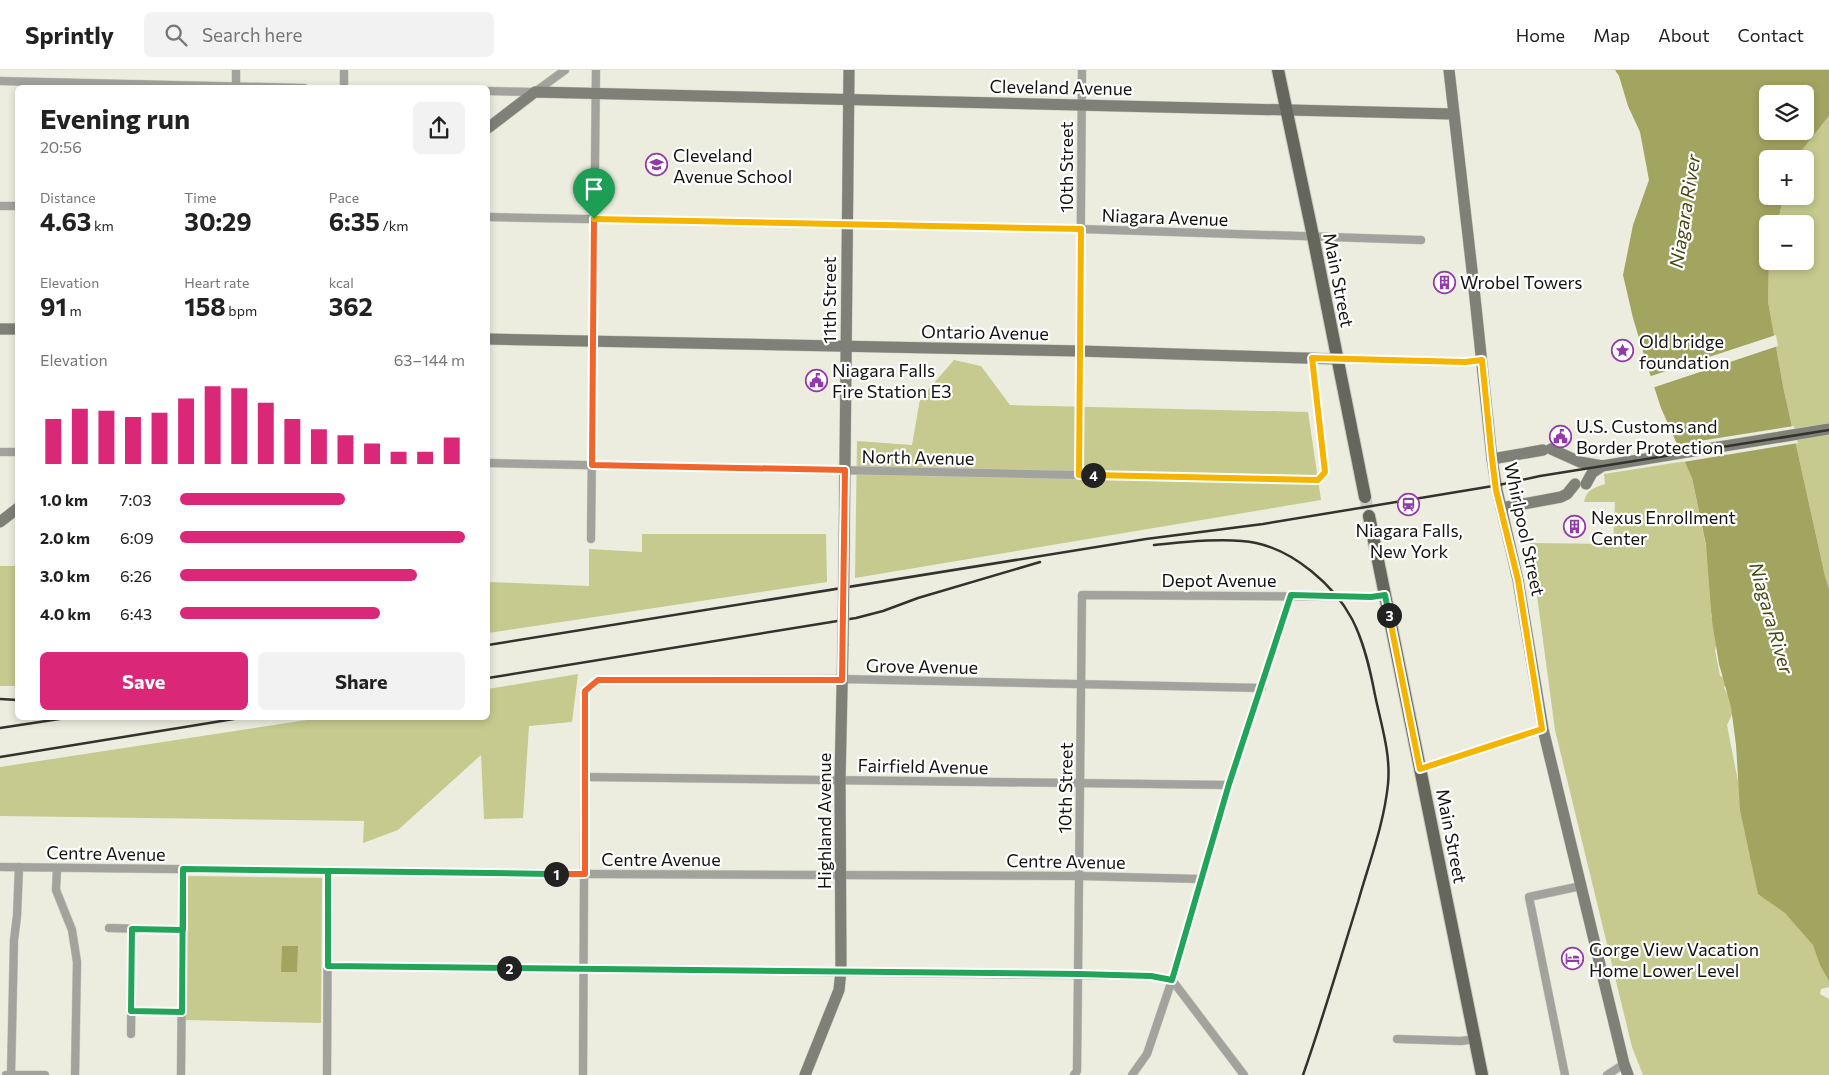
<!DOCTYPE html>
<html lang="en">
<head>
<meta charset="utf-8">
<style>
	body { margin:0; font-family:Commissioner,sans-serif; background:#f2f2f2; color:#222; height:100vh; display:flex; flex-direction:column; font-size:19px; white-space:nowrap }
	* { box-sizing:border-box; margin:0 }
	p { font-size:16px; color:#767676 }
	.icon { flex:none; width:28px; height:28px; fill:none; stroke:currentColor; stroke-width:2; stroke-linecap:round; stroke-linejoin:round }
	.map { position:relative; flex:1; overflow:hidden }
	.drawer { position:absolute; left:15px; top:15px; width:475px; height:635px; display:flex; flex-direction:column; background:#fff; border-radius:8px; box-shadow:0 2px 8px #0003 }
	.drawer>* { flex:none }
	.controls { position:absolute; left:1759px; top:15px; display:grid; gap:10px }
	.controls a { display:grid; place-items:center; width:55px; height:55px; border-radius:8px; background:#fff; box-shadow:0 2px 8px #0003; font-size:25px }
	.pin { position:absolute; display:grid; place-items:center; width:42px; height:42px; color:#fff; margin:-51px -21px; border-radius:50% 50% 50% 0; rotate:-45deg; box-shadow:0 0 5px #0007 }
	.pin .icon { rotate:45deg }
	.km { position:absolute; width:25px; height:25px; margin:-12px; border-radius:50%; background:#222; color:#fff; font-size:14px; line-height:25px; text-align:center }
	.round { display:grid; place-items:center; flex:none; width:52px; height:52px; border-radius:8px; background:#f2f2f2 }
	.summary { display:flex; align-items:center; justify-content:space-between; height:85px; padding:0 25px }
	h1 { font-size:28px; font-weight:700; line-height:38px }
	.metrics { display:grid; grid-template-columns:repeat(3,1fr); gap:8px; height:85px; padding:5px 25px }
	.metrics div { display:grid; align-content:center }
	.metrics b { font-size:25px; font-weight:700 }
	.metrics small { font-size:14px; font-weight:400 }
	.metrics p { font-size:14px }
	.chart { height:140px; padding:10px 25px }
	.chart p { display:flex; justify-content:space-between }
	.chart svg { width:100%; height:90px; margin-top:5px; stroke:#db2777; stroke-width:6 }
	.button { display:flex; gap:10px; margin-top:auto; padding:10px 25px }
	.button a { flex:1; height:58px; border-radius:8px; background:#db2777; color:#fff; font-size:20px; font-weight:700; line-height:58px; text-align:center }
	.button a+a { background:#f2f2f2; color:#222 }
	ul { padding:0 25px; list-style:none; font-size:16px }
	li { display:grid; grid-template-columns:80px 60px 1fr; align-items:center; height:38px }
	li i { height:12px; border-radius:6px; background:#db2777 }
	header { display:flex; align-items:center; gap:30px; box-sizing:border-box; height:70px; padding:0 25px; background:#fff; border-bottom:1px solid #e0e0e0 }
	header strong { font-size:24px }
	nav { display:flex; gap:28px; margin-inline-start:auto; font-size:18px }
	.search { width:350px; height:45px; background:#f2f2f2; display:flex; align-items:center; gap:12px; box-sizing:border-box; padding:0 18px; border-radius:8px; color:#767676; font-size:19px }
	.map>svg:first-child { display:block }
</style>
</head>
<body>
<header>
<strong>Sprintly</strong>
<div class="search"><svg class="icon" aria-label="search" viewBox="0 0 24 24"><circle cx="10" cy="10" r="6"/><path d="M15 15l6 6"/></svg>Search here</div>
<nav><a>Home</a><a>Map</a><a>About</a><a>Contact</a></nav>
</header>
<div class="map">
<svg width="1829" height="1005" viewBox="0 0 1829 1005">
	<rect width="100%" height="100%" fill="#eceddf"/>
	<g fill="#c6ca8e">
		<polygon points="1829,46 1829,519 1825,506 1783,316 1768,231 1769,191 1805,191 1805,154 1777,154 1784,126 1805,126 1805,89 1795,89"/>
		<polygon points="954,290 981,296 1010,335 1308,342 1321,430 855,508 857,371 912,375 920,329"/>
		<path d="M 1686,391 L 1692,408 L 1716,526 L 1711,546 L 1719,565 L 1715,580 L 1720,606 L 1728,609 L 1724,618 L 1735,638 L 1727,655 L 1745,747 L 1805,832 L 1813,875 L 1829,892 L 1829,917 L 1821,919 L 1820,924 L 1829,929 L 1829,1005 L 1643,1005 L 1632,977 L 1555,660 L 1530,473 L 1613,474 L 1615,432 L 1584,432 C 1586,420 1595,417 1605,414 L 1604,404 Z"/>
		<polygon points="642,464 826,464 827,512 488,563 488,512 589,516 589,479 642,482"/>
		<rect x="0" y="496" width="17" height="120"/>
		<polygon points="578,604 572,652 529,656 523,748 484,749 481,685 398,760 363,773 364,751 0,746 0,697 320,648 488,648 488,619"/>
		<polygon points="187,806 322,808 321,953 185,950"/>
	</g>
	<g fill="#a2a560" fill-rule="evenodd">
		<path d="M 1615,0 L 1829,0 L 1829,46 L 1795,89 L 1768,89 L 1768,126 L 1784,126 L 1777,154 L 1768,154 L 1768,191 L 1769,191 L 1768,231 L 1783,316 L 1825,506 L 1829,519 L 1829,911 L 1820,895 L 1813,875 L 1785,843 L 1758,824 L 1740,740 L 1736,675 L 1731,637 L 1719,594 L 1712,551 L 1706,475 L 1692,408 L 1661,338 L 1647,295 L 1633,248 L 1623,205 L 1633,155 L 1649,110 L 1640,62 L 1628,36 L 1619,6 ZM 1768,24 L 1805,24 L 1805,61 L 1768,61 Z"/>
		<polygon points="282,876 298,876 297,902 281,902"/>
	</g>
	<g fill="#eceddf">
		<polygon points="1776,265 1778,276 1652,318 1648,307"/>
		<polygon points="1794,356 1798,373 1683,392 1674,375"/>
	</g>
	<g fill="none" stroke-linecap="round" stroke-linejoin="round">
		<polyline stroke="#cbccc0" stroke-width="12" stroke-dasharray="12 6" stroke-linecap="butt" points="1365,427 1369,446"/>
		<defs>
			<g id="street">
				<polyline points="0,11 304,18"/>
				<polyline points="236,18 236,0"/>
				<polyline points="344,18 344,0"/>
				<polyline points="488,21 535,22 565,0"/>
				<polyline points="0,136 18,136"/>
				<polyline points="488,147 1081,159 1421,170"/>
				<polyline points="1337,289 1465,292 1482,290"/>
				<polyline points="0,382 18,382"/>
				<polyline points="488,393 1318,410 1325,402 1312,288"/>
				<polyline points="1079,405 1082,0"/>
				<polyline points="591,469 596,0"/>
				<polyline points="1420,699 1543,659"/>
				<polyline points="586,707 1229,715"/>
				<polyline points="0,797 585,804 1079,806 1201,809"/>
				<polyline points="57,798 56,820 72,860 77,892 75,1005"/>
				<polyline points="109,858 183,860"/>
				<polyline points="328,896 1151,906 1172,910 1244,1005"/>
				<polyline points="131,941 182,942"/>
				<polyline points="131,964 132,859"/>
				<polyline points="1397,969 1461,971 1475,969"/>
				<polyline points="6,1005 45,1005"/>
				<polyline points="11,1005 14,870 17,846 19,797"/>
				<polyline points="181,1005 183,799"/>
				<polyline points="327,1005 328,801"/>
				<polyline points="583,1005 585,621 598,610 842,609 1262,618"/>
				<polyline points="1074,1005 1077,1001 1082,525 1371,527 1385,525"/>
				<polyline points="1132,1005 1147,984 1172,910 1229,715 1291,525"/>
				<polyline points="1565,1005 1529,827 1581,816"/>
				<polyline points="1607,1005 1624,994"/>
			</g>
			<g id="secondary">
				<polyline points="1449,0 1473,209 1492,389 1497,420 1518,510 1543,659 1624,994 1628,1005"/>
				<polyline points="488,58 535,22 1453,44"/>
				<polyline points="0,259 18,259"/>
				<polyline points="488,269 1080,281 1337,289"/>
				<polyline points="1551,379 1580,392 1602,396"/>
				<polyline points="1492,389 1543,380"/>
				<polyline points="1586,414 1592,403 1602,396 1829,359"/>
				<polyline points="1501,438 1561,427 1567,424 1575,414"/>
				<polyline points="0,452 18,438"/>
				<polyline points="844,490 849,0"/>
				<polyline points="805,1005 839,920 841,901 840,710 843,574"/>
			</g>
			<g id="primary">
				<polyline points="1278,0 1313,166 1365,427"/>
				<polyline points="1369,446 1482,1005"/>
			</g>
		</defs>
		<use href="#street" stroke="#c9cabe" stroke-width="9"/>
		<use href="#secondary" stroke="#c9cabe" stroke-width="12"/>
		<use href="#primary" stroke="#c9cabe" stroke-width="14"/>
		<use href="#street" stroke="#a2a39d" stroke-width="8"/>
		<use href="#secondary" stroke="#7f8077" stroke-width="11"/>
		<use href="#primary" stroke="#66675c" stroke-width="12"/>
		<g stroke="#33332d" stroke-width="2.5">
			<path d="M 1154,475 C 1183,472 1229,467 1256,473 C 1294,481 1334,515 1352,549 C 1364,572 1370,599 1375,625 C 1381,654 1391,684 1388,714 C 1384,754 1369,793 1358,832 C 1340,890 1323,948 1303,1005"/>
			<polyline points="488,575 1146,469 1263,454 1499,415 1540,406 1829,360"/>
			<polyline points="488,608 856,548 883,541 918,528 1040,492"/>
			<polyline points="0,629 18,630"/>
			<polyline points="0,658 66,648"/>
			<polyline points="0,687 240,648"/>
		</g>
		<defs>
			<polyline id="secondary-bridge" points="843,574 844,490"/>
		</defs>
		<use href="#secondary-bridge" stroke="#c9cabe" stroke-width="12" stroke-linecap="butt"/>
		<use href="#secondary-bridge" stroke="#7f8077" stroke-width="11"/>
	</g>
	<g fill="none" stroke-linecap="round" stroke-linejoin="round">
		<defs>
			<polyline id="split-1" points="556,804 585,804 585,621 598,610 842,610 845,400 592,395 594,149"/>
			<path id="split-2" d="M 509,898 L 328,896 L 328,801 L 183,799 L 183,860 L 132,859 L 131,941 L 182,942 C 182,894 183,847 183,799 C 308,801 432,802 556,804"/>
			<polyline id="split-3" points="509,898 1078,904 1151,906 1172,910 1229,714 1291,525 1371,527 1385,525 1389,545"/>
			<polyline id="split-4" points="1093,405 1318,410 1325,402 1312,288 1465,292 1482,290 1492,389 1496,420 1518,510 1542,659 1420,699 1389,545"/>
			<polyline id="split-5" points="594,149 1081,159 1079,405 1093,405"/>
		</defs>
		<use href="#split-1" stroke="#fff" stroke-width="10"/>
		<use href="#split-2" stroke="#fff" stroke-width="10"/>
		<use href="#split-3" stroke="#fff" stroke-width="10"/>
		<use href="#split-4" stroke="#fff" stroke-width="10"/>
		<use href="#split-5" stroke="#fff" stroke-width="10"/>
		<use href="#split-1" stroke="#f0652b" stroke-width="6"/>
		<use href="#split-2" stroke="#22a559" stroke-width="6"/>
		<use href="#split-3" stroke="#22a559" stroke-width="6"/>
		<use href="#split-4" stroke="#f5b400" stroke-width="6"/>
		<use href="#split-5" stroke="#f5b400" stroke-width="6"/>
	</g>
	<defs>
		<symbol id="school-ring" viewBox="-11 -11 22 22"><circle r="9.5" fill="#fff" stroke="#913ba8" stroke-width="1.5"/><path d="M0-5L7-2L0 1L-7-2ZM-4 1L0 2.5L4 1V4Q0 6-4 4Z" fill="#913ba8"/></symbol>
		<symbol id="building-ring" viewBox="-11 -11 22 22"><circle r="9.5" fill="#fff" stroke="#913ba8" stroke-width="1.5"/><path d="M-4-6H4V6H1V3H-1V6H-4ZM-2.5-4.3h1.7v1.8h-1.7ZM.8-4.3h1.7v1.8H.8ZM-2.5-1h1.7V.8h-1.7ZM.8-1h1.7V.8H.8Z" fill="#913ba8"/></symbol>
		<symbol id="sight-ring" viewBox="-11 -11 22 22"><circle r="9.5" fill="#fff" stroke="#913ba8" stroke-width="1.5"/><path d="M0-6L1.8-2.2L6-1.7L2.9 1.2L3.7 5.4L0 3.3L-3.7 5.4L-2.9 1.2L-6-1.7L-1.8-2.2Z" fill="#913ba8"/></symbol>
		<symbol id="civic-ring" viewBox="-11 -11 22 22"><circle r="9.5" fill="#fff" stroke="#913ba8" stroke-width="1.5"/><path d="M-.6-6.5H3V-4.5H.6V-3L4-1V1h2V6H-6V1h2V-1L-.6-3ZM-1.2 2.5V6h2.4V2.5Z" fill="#913ba8"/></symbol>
		<symbol id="station-ring" viewBox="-11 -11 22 22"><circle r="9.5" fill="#fff" stroke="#913ba8" stroke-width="1.5"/><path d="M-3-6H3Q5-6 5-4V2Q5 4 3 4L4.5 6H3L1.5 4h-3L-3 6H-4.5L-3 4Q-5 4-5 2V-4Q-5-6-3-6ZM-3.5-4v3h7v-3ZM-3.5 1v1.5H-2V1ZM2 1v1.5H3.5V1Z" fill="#913ba8"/></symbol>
		<symbol id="hotel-ring" viewBox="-11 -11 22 22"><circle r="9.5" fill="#fff" stroke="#913ba8" stroke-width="1.5"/><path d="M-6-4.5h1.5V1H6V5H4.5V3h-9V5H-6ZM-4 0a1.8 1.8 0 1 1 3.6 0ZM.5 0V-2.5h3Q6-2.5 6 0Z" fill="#913ba8"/></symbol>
	</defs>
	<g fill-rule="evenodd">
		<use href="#school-ring" x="644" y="82" width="25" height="25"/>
		<use href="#building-ring" x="1432" y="200" width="25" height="25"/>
		<use href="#sight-ring" x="1610" y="268" width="25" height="25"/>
		<use href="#civic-ring" x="804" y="298" width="25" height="25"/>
		<use href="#civic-ring" x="1548" y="354" width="25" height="25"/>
		<use href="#station-ring" x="1396" y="422" width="25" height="25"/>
		<use href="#building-ring" x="1562" y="444" width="25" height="25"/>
		<use href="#hotel-ring" x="1560" y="876" width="25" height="25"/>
	</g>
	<g text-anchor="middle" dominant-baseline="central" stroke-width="4.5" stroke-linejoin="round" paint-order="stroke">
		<g font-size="18" fill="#13130f" stroke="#fff">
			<text transform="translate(1061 17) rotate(1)">Cleveland Avenue</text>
			<text transform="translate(1066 97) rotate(-90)">10th Street</text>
			<text transform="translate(1165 147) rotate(2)">Niagara Avenue</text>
			<text transform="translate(1339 210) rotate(79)">Main Street</text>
			<text transform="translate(829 230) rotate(-90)">11th Street</text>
			<text transform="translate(985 262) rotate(1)">Ontario Avenue</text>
			<text transform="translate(918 387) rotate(1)">North Avenue</text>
			<text transform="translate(1525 459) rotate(78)">Whirlpool Street</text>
			<text x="1219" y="510">Depot Avenue</text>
			<text transform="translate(922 596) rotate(1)">Grove Avenue</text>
			<text transform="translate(923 696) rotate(1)">Fairfield Avenue</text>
			<text transform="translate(1065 718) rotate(-89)">10th Street</text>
			<text transform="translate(824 751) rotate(-90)">Highland Avenue</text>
			<text transform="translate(1452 766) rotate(79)">Main Street</text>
			<text transform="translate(106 783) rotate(1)">Centre Avenue</text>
			<text x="661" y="789">Centre Avenue</text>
			<text transform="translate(1066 791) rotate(1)">Centre Avenue</text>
		</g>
		<g font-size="18" fill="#13130f" stroke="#fff" text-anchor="start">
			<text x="673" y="85">Cleveland<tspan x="673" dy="21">Avenue School</tspan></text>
			<text x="1460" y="212">Wrobel Towers</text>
			<text x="1639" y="271">Old bridge<tspan x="1639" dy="21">foundation</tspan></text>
			<text x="832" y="300">Niagara Falls<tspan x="832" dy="21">Fire Station E3</tspan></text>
			<text x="1576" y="356">U.S. Customs and<tspan x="1576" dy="21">Border Protection</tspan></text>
			<text x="1591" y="447">Nexus Enrollment<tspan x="1591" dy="21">Center</tspan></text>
			<text x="1409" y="460" text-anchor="middle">Niagara Falls,<tspan x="1409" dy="21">New York</tspan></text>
			<text x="1589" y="879">Gorge View Vacation<tspan x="1589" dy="21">Home Lower Level</tspan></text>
		</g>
		<g font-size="19" font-style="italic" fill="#474813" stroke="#fff">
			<text transform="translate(1684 141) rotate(-81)">Niagara River</text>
			<text transform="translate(1772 548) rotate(74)">Niagara River</text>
		</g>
	</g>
</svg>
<div class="controls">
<a><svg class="icon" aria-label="layers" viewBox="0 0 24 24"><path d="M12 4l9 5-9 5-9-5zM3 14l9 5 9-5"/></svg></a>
<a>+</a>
<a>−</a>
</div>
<div class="pin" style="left:594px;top:149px;background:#1e9e55"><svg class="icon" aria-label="arrive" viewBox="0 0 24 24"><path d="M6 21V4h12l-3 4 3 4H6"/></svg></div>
<b class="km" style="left:556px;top:804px">1</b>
<b class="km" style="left:509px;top:898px">2</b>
<b class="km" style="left:1389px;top:545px">3</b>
<b class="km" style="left:1093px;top:405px">4</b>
<section class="drawer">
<div class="summary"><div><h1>Evening run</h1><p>20:56</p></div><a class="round"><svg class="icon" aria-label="share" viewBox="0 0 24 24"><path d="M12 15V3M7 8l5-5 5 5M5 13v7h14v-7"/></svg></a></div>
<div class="metrics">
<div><p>Distance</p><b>4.63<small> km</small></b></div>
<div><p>Time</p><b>30:29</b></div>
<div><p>Pace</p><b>6:35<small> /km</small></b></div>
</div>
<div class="metrics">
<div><p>Elevation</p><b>91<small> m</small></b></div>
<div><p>Heart rate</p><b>158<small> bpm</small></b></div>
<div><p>kcal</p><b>362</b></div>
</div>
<div class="chart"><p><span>Elevation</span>63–144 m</p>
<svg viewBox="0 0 160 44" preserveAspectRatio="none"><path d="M5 44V22M15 44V17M25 44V18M35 44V21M45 44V19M55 44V12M65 44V6M75 44V7M85 44V14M95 44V22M105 44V27M115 44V30M125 44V34M135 44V38M145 44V38M155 44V31"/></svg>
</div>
<ul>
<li><b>1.0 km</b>7:03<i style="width:58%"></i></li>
<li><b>2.0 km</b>6:09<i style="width:100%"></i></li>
<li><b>3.0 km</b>6:26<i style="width:83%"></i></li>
<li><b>4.0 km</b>6:43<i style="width:70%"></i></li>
</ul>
<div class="button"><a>Save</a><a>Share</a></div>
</section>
</div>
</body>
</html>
